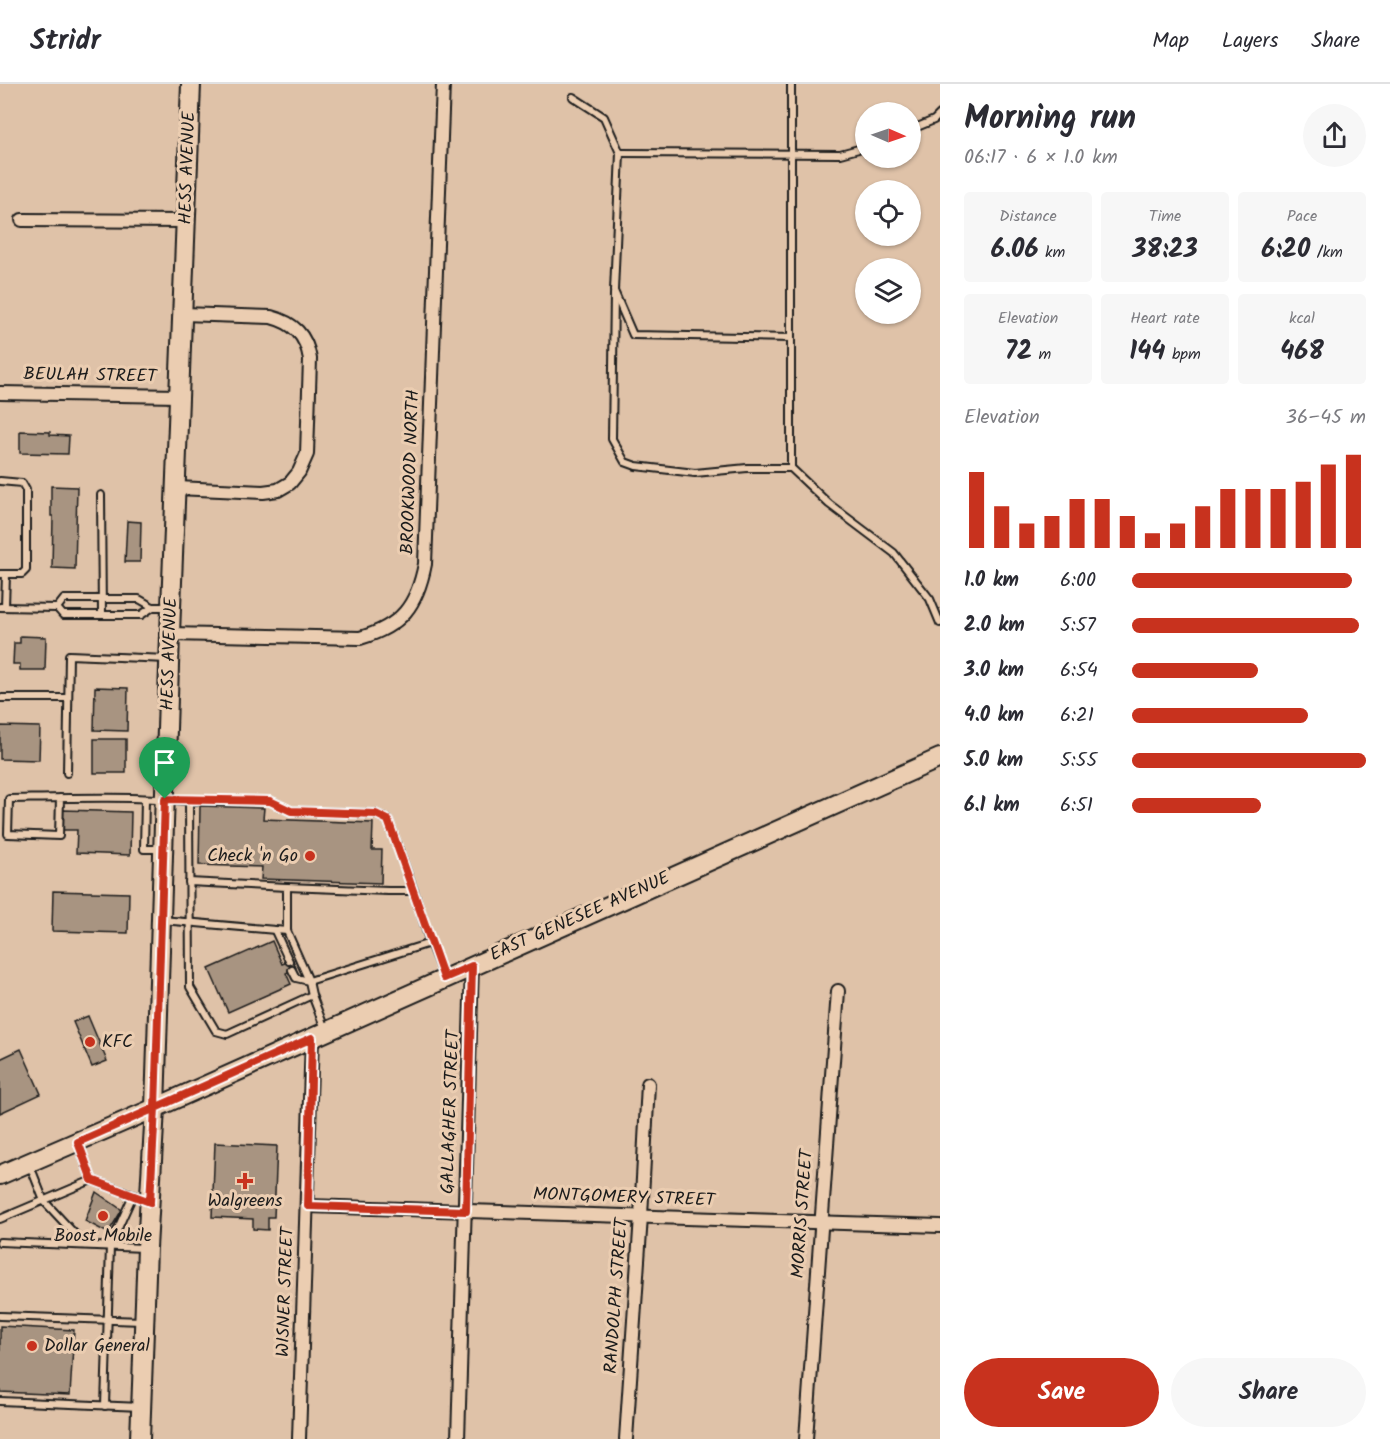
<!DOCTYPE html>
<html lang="en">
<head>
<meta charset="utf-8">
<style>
	body { margin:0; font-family:Kalam,sans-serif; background:#f7f7f7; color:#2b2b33; height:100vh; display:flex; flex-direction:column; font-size:22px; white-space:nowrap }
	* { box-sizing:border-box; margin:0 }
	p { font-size:20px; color:#7c7c81 }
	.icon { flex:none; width:33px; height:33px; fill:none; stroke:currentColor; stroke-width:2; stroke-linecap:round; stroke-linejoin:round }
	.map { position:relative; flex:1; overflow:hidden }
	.details { display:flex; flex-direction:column; background:#fff; width:450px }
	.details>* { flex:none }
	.needle { width:39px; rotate:92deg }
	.buttons { position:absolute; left:855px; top:18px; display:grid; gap:12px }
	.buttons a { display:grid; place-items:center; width:66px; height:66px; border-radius:50%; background:#fff; box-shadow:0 2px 4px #0004; font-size:30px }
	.pin { position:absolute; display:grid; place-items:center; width:51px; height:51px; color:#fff; margin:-62px -26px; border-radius:50% 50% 50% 0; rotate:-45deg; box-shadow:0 0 6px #0007 }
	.pin .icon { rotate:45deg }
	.round { display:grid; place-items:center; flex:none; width:63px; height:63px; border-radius:32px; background:#f7f7f7 }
	.summary { display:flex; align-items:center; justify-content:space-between; height:102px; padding:0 24px }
	h1 { font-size:33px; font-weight:600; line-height:45px }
	.figures { display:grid; grid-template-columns:repeat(3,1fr); gap:9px; height:102px; padding:6px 24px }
	.figures div { display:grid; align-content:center; border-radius:6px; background:#f7f7f7; text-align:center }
	.figures b { font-size:26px; font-weight:600 }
	.figures small { font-size:16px; font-weight:400 }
	.figures p { font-size:16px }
	.chart { height:168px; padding:12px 24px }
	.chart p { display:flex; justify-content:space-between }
	.chart svg { width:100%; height:108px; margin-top:6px; stroke:#c8321e; stroke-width:6 }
	.primary-button { display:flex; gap:12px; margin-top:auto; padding:12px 24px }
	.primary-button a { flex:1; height:69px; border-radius:36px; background:#c8321e; color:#fff; font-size:24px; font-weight:600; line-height:69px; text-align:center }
	.primary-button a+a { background:#f7f7f7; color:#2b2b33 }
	ul { padding:0 24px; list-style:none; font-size:20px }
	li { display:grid; grid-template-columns:96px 72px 1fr; align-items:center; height:45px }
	li i { height:15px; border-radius:8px; background:#c8321e }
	header { display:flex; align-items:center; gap:36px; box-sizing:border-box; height:84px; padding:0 30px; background:#fff; border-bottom:2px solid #e1e1e2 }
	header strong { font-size:28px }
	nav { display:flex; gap:33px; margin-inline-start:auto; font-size:21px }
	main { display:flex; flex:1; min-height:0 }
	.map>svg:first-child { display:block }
</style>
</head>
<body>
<header>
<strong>Stridr</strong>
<nav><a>Map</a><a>Layers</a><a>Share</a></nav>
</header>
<main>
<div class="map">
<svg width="940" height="1355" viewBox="0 0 940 1355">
	<rect width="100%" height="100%" fill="#dfc2a8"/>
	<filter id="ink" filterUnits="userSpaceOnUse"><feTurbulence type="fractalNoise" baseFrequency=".0167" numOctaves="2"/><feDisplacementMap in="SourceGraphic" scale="12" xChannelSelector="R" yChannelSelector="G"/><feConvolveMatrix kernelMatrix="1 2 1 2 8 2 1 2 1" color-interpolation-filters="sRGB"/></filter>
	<g filter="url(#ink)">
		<g fill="#a89481" stroke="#1c1c1c" stroke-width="1.5">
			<polygon points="20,347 50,348 50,351 69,352 68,370 20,369"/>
			<polygon points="51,402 77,403 75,485 52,484 53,432 51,432"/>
			<polygon points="127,437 141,438 140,478 125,478"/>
			<polygon points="20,552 46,553 45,586 20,586 20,580 13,580 14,559 20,559"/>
			<polygon points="95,603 128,604 127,647 94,646"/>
			<polygon points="0,642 40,643 39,676 0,675"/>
			<rect x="94" y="655" width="32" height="34"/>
			<polygon points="200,722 264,724 263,735 373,739 372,766 382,766 381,799 261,795 262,783 199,781"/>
			<polygon points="63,726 131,728 130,771 76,769 77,746 63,746"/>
			<polygon points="53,807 129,809 128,849 52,847"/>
			<polygon points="272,857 282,880 293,876 296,884 286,889 291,900 228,928 209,885"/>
			<polygon points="88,932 107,977 92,983 73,938"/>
			<polygon points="21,965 41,1010 0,1029 0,975"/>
			<polygon points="215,1059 277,1062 274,1133 268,1133 268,1146 253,1145 253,1135 212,1133"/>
			<polygon points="96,1108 122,1126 108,1149 85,1137"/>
			<polygon points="0,1242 74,1246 70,1311 0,1308"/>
		</g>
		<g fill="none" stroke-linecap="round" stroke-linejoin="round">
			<defs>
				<g id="lane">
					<polyline points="791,0 791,384 829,420 894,469 930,515 940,539"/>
					<polyline points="573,13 604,33 620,69 614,207 633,251 791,254"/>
					<polyline points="910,46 934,36 940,30"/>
					<polyline points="620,69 840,70 866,63"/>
					<polyline points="614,210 612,355 625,378 636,382 695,389 747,384 791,384"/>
					<polyline points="0,397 22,399 26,406 26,486 22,490 0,490"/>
					<polyline points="101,411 102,531"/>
					<polyline points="0,523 57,524 63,531 141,531 153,523"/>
					<polyline points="5,523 6,490"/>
					<polyline points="57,524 64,515 139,515 153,523 170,523"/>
					<polyline points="0,614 68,614"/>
					<polyline points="67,689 69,571 168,575"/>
					<path d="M 60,714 L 59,752 L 8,750 L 9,715 C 68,714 129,712 189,717 L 190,903 L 216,947 L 227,950 L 312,911"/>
					<polyline points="145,715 144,765 160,765"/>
					<polyline points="189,717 270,717 291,727 376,730 388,736 414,807 430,859"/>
					<polyline points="189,798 287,803 287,847 309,897 312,911 325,945"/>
					<polyline points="287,803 388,807 414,807"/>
					<polyline points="162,836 287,847"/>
					<polyline points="275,847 289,877"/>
					<polyline points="292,886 296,894 309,897 430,859 444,894"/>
					<polyline points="78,1059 92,1096 146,1116"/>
					<polyline points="29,1079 44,1117 85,1161"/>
					<polyline points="0,1135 92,1096"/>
					<polyline points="0,1158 144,1164"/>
					<polyline points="0,1232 142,1237"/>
					<polyline points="0,1317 141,1323"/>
					<polyline points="105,1322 110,1162 133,1111"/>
				</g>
				<g id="street">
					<polyline points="22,136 186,137"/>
					<polyline points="0,309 179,312"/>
					<path d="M 177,404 L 263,408 L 278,406 L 290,399 L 299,388 L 307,370 L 310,275 C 306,251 294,239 271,233 L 183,230"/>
					<path d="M 170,550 L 360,554 C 402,542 417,521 425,480 L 443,0"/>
					<polyline points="308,1122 940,1142"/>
					<polyline points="299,1355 312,954"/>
					<polyline points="458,1355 472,881"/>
					<polyline points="626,1355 641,1132 648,1000"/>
					<polyline points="806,1355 838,907"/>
				</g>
				<g id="secondary">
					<polyline points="0,1091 155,1024 940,674"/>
					<polyline points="140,1355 147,1164 155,1024 170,550 191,0"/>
				</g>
			</defs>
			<use href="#lane" stroke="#1c1c1c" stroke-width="10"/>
			<use href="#street" stroke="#1c1c1c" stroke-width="16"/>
			<use href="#secondary" stroke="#1c1c1c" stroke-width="22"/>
			<use href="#lane" stroke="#ebcdb1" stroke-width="6"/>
			<use href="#street" stroke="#ebcdb1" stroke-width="12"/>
			<use href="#secondary" stroke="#ebcdb1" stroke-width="18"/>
		</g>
	</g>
	<g fill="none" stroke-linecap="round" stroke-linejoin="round" filter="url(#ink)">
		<defs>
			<polyline id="route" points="165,715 155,1024 78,1058 92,1096 150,1118 155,1024 312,954 308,1122 466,1127 472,882 444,894 388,736 376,730 291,727 270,717 165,715"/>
		</defs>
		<use href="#route" stroke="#fff" stroke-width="12"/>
		<use href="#route" stroke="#c8321e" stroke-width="8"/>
	</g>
	<g fill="#c8321e" stroke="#ebcdb1" stroke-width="2">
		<circle cx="310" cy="772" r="6"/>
		<circle cx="90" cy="958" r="6"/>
		<path d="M242 1088h6v6h6v6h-6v6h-6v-6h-6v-6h6z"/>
		<circle cx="103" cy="1132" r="6"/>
		<circle cx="32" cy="1262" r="6"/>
	</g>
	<g text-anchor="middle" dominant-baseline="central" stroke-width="6" stroke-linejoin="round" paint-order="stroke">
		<g font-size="18" fill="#1c1c1c" stroke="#ebcdb1">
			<text transform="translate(188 84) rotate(-88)">HESS AVENUE</text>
			<text transform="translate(90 292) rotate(1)">BEULAH STREET</text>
			<text transform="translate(411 388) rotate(-88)">BROOKWOOD NORTH</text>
			<text transform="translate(170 570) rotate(-88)">HESS AVENUE</text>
			<text transform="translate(580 833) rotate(-24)">EAST GENESEE AVENUE</text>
			<text transform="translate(451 1028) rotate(-88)">GALLAGHER STREET</text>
			<text transform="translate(624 1114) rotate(2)">MONTGOMERY STREET</text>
			<text transform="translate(803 1130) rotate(-86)">MORRIS STREET</text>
			<text transform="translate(286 1208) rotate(-88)">WISNER STREET</text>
			<text transform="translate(617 1212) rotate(-86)">RANDOLPH STREET</text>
		</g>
		<g font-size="18" fill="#1c1c1c" stroke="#ebcdb1" text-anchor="start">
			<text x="298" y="772" text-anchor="end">Check 'n Go</text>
			<text x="102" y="958">KFC</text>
			<text x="245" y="1117" text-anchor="middle">Walgreens</text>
			<text x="103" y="1152" text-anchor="middle">Boost Mobile</text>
			<text x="44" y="1262">Dollar General</text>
		</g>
	</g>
</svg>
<div class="buttons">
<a><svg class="needle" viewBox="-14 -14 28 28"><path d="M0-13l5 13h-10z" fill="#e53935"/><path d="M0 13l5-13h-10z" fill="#7c7c81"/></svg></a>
<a><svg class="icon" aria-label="locate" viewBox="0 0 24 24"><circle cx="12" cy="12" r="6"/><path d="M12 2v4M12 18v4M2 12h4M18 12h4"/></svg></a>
<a><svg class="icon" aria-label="layers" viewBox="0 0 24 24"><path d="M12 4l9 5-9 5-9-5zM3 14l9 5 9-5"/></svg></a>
</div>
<div class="pin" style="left:165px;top:715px;background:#1e9e55"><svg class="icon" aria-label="arrive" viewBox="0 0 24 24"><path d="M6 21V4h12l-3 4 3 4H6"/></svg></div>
</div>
<section class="details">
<div class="summary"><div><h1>Morning run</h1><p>06:17 · 6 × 1.0 km</p></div><a class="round"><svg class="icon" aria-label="share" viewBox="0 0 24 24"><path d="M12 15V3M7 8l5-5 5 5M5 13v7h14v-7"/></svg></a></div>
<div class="figures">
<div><p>Distance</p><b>6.06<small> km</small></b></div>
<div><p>Time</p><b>38:23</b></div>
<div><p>Pace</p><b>6:20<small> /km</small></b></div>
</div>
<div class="figures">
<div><p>Elevation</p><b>72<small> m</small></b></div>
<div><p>Heart rate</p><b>144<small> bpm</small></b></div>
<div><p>kcal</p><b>468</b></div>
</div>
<div class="chart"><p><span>Elevation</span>36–45 m</p>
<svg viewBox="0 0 160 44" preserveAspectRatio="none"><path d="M5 44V13M15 44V27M25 44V34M35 44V31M45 44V24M55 44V24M65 44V31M75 44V38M85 44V34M95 44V27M105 44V20M115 44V20M125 44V20M135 44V17M145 44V10M155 44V6"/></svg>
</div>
<ul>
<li><b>1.0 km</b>6:00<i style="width:94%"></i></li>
<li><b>2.0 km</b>5:57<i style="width:97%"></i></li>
<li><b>3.0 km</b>6:54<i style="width:54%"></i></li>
<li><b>4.0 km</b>6:21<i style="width:75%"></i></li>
<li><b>5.0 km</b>5:55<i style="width:100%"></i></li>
<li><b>6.1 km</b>6:51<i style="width:55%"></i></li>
</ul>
<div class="primary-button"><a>Save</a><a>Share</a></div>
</section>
</main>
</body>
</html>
